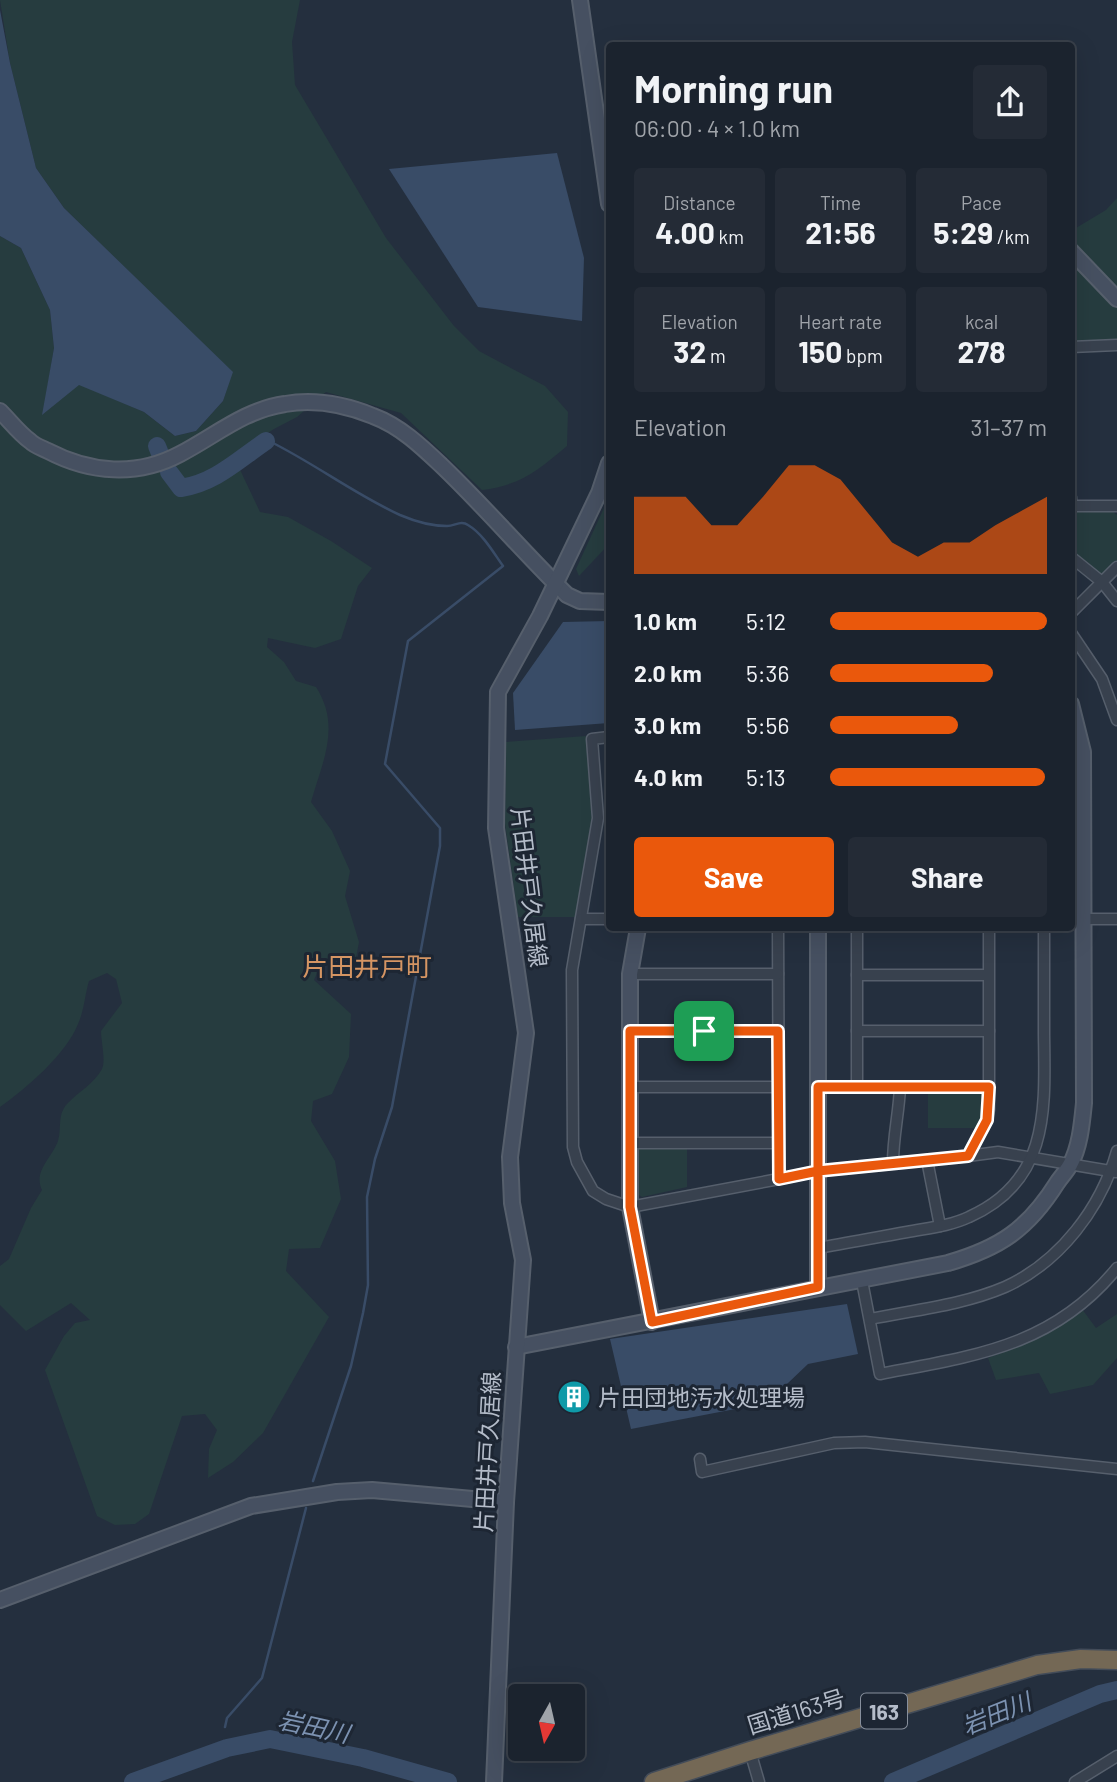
<!DOCTYPE html>
<html lang="en">
<head>
<meta charset="utf-8">
<style>
	body { margin:0; font-family:Barlow,"Noto Sans JP",sans-serif; background:#242b36; color:#f1f3f6; height:100vh; display:flex; flex-direction:column; font-size:26px; white-space:nowrap }
	* { box-sizing:border-box; margin:0 }
	p { font-size:23px; color:#a0a4aa }
	.icon { flex:none; width:38px; height:38px; fill:none; stroke:currentColor; stroke-width:2; stroke-linecap:round; stroke-linejoin:round }
	.map { position:relative; flex:1; overflow:hidden }
	.panel { position:absolute; left:606px; top:42px; width:469px; height:889px; display:flex; flex-direction:column; background:#1b232e; border-radius:7px; box-shadow:0 7px 28px #0002,0 0 0 2px #39404a }
	.panel>* { flex:none }
	.needle { width:46px; rotate:188deg }
	.tools { position:absolute; left:508px; top:1684px; display:grid; gap:14px }
	.tools a { display:grid; place-items:center; width:77px; height:77px; border-radius:7px; background:#1b232e; box-shadow:0 7px 28px #0002,0 0 0 2px #39404a; font-size:35px }
	.pin { position:absolute; display:grid; place-items:center; width:60px; height:60px; color:#fff; margin:-30px; border-radius:14px; box-shadow:0 4px 10px #0006 }
	.round { display:grid; place-items:center; flex:none; width:74px; height:74px; border-radius:7px; background:#242b36 }
	.head { display:flex; align-items:center; justify-content:space-between; height:119px; padding:0 28px }
	h1 { font-size:38px; font-weight:700; line-height:52px }
	.figures { display:grid; grid-template-columns:repeat(3,1fr); gap:10px; height:119px; padding:7px 28px }
	.figures div { display:grid; align-content:center; border-radius:7px; background:#242b36; text-align:center }
	.figures b { font-size:30px; font-weight:700 }
	.figures small { font-size:19px; font-weight:400 }
	.figures p { font-size:19px }
	.chart { height:196px; padding:14px 28px }
	.chart p { display:flex; justify-content:space-between }
	.chart svg { width:100%; height:126px; margin-top:7px; fill:#ea580c; opacity:.7 }
	.primary-button { display:flex; gap:14px; margin-top:auto; padding:14px 28px }
	.primary-button a { flex:1; height:80px; border-radius:7px; background:#ea580c; color:#fff; font-size:28px; font-weight:700; line-height:80px; text-align:center }
	.primary-button a+a { background:#242b36; color:#f1f3f6 }
	ul { padding:0 28px; list-style:none; font-size:23px }
	li { display:grid; grid-template-columns:112px 84px 1fr; align-items:center; height:52px }
	li i { height:18px; border-radius:9px; background:#ea580c }
	.map>svg:first-child { display:block }
</style>
</head>
<body>
<div class="map">
<svg width="1117" height="1782" viewBox="0 0 1117 1782">
	<rect width="100%" height="100%" fill="#242f3e"/>
	<g fill="#263c3f">
		<path d="M 0,0 L 300,0 L 292,42 L 295,85 L 386,238 L 454,326 L 479,351 L 545,386 L 568,412 L 567,446 C 537,471 521,485 482,490 L 401,413 L 326,392 L 297,417 L 274,429 L 233,455 L 260,512 L 288,517 L 331,541 L 372,568 L 358,586 L 341,639 L 315,648 L 268,638 L 267,647 L 284,662 L 296,681 L 316,687 C 341,726 323,760 311,802 L 332,831 L 350,871 L 345,896 L 359,942 L 356,958 L 323,959 L 314,980 L 351,1014 L 349,1057 L 332,1094 L 313,1101 L 311,1121 L 335,1161 L 341,1199 L 320,1248 L 289,1249 L 286,1271 L 329,1317 L 263,1433 L 233,1462 L 208,1478 L 209,1449 L 217,1430 L 205,1414 L 182,1416 L 149,1514 L 135,1524 L 115,1525 L 97,1516 L 45,1370 L 64,1336 L 75,1323 L 90,1320 L 71,1303 L 26,1331 L 0,1305 L 0,1266 L 9,1259 L 31,1208 L 42,1190 C 33,1171 52,1158 58,1141 C 62,1128 57,1115 67,1104 C 78,1092 94,1084 102,1069 C 106,1060 101,1042 101,1031 L 122,1003 L 116,979 L 107,973 L 89,981 C 85,994 84,1011 78,1024 C 66,1054 27,1088 0,1107 L 0,236 L 21,248 L 50,310 L 54,348 L 43,414 L 79,384 L 144,412 L 175,436 L 196,431 L 223,401 L 232,372 L 64,208 L 36,168 L 10,63 Z"/>
		<polygon points="1117,198 1117,341 1071,344 1071,231 1106,210"/>
		<polygon points="609,497 609,544 579,576 576,569"/>
		<polygon points="1071,511 1112,511 1117,515 1117,560 1104,573 1097,573 1071,552"/>
		<polygon points="586,736 593,818 577,917 518,917 505,824 506,742"/>
		<polygon points="928,1091 980,1092 984,1096 982,1118 977,1128 928,1128"/>
		<polygon points="639,1146 687,1146 687,1187 642,1197 636,1193 635,1150"/>
		<path d="M 1082,1309 L 1096,1328 L 1117,1314 L 1117,1358 L 1093,1385 L 1050,1394 L 1039,1373 L 996,1380 L 988,1358 C 1023,1346 1052,1330 1082,1309 Z"/>
	</g>
	<g fill="#394c67">
		<polygon points="0,10 10,63 36,168 64,208 233,372 223,401 196,431 175,436 144,412 79,385 42,415 54,348 50,310 21,248 0,236"/>
		<polygon points="557,153 584,258 582,321 478,307 389,169"/>
		<polygon points="609,621 609,723 515,730 513,693 563,622"/>
		<polygon points="847,1304 858,1354 808,1364 767,1403 631,1429 610,1339"/>
	</g>
	<g fill="none" stroke-linecap="round" stroke-linejoin="round">
		<g stroke="#394c67" stroke-width="2.5">
			<path d="M 266,441 L 269,441 C 314,463 354,494 400,515 C 414,521 432,526 447,526 C 455,526 461,520 468,525 C 483,534 493,552 503,566 L 408,641 L 385,764 L 440,828 L 440,846 L 392,1107 L 375,1159 L 367,1197 L 368,1285 L 363,1313 L 351,1366 L 313,1481"/>
			<polyline points="225,1727 227,1718 262,1678 306,1508"/>
		</g>
		<g stroke="#394c67" stroke-width="18">
			<polyline points="157,446 161,456"/>
			<path d="M 169,472 L 181,488 C 215,483 238,460 266,441"/>
			<polyline points="133,1782 227,1748 270,1739 363,1758 448,1782"/>
			<polyline points="893,1782 1100,1694 1117,1690"/>
		</g>
		<defs>
			<g id="street">
				<polyline points="1071,347 1117,345"/>
				<polyline points="1071,498 1071,506 1117,506"/>
				<polyline points="1071,557 1102,582 1117,601"/>
				<polyline points="1071,613 1117,567"/>
				<polyline points="1071,633 1102,679 1117,720"/>
				<polyline points="609,737 592,739 598,818 572,970 573,1147 577,1162 593,1191 606,1199 630,1207 779,1179 778,928"/>
				<polyline points="581,919 609,919"/>
				<polyline points="1071,919 1117,919"/>
				<polyline points="630,974 778,974"/>
				<polyline points="857,975 988,975"/>
				<polyline points="630,1031 778,1031"/>
				<polyline points="857,1031 989,1031"/>
				<polyline points="630,1087 778,1087"/>
				<polyline points="818,1087 989,1087"/>
				<polyline points="857,1087 857,928"/>
				<polyline points="630,1143 778,1143"/>
				<polyline points="968,1156 998,1152 1116,1172"/>
				<polyline points="927,1160 940,1226"/>
				<path d="M 893,1163 C 893,1136 899,1113 900,1087"/>
				<polyline points="779,1179 818,1171 968,1156 987,1120 989,1109 989,928"/>
				<path d="M 818,1248 C 848,1243 878,1237 907,1232 C 928,1228 950,1226 969,1217 C 1050,1181 1045,1109 1044,1034 C 1044,999 1044,963 1044,928"/>
				<path d="M 862,1281 L 880,1374 C 973,1356 1053,1347 1117,1268"/>
				<path d="M 870,1319 C 914,1310 963,1305 1005,1287 C 1060,1262 1101,1208 1117,1151"/>
				<polyline points="700,1459 702,1472 834,1443 865,1442 1117,1469"/>
				<polyline points="750,1751 759,1782"/>
				<polyline points="1075,1782 1117,1756"/>
			</g>
			<g id="secondary">
				<polyline points="580,0 609,204"/>
				<polyline points="1071,251 1117,299"/>
				<path d="M 0,411 C 10,421 19,433 30,441 C 35,446 42,448 48,451 C 90,473 137,477 180,454 C 215,436 244,410 285,404 C 314,399 346,405 373,416 C 400,426 421,446 441,465 C 485,507 524,553 567,595 L 580,601 L 609,602"/>
				<polyline points="638,928 630,974 630,1207 652,1322"/>
				<polyline points="818,928 818,1287"/>
				<path d="M 516,1347 L 948,1263 C 1000,1248 1028,1229 1057,1183 C 1061,1177 1066,1172 1070,1165 C 1080,1147 1082,1123 1084,1103 L 1083,752 L 1071,704"/>
				<polyline points="0,1600 251,1506 337,1492 372,1490 506,1502"/>
				<polyline points="494,1782 506,1502 523,1260 512,1203 510,1157 526,1033 496,828 498,692 540,616 599,493 609,463"/>
			</g>
			<polyline id="highway" points="654,1782 750,1751 1037,1665 1081,1659 1117,1660"/>
		</defs>
		<use href="#street" stroke="#565f6c" stroke-width="13"/>
		<use href="#secondary" stroke="#565f6c" stroke-width="18"/>
		<use href="#highway" stroke="#434c59" stroke-width="21"/>
		<use href="#street" stroke="#38414e" stroke-width="10"/>
		<use href="#secondary" stroke="#465061" stroke-width="14"/>
		<use href="#highway" stroke="#746855" stroke-width="18"/>
	</g>
	<g fill="none" stroke-linecap="round" stroke-linejoin="round">
		<defs>
			<polyline id="route" points="704,1031 630,1031 630,1207 652,1322 818,1287 818,1171 968,1156 987,1120 989,1087 818,1087 818,1171 779,1179 778,1031 704,1031"/>
		</defs>
		<use href="#route" stroke="#fff" stroke-width="14"/>
		<use href="#route" stroke="#ea580c" stroke-width="9"/>
	</g>
	<defs>
		<symbol id="building-disc" viewBox="-11 -11 22 22"><circle r="9.5" fill="#0f9aa8" stroke="#1d2633"/><path d="M-4-6H4V6H1V3H-1V6H-4ZM-2.5-4.3h1.7v1.8h-1.7ZM.8-4.3h1.7v1.8H.8ZM-2.5-1h1.7V.8h-1.7ZM.8-1h1.7V.8H.8Z" fill="#fff"/></symbol>
	</defs>
	<g fill-rule="evenodd">
		<use href="#building-disc" x="555" y="1378" width="38" height="38"/>
	</g>
	<g text-anchor="middle" dominant-baseline="central" stroke-width="6" stroke-linejoin="round" paint-order="stroke">
		<rect fill="#1d2633" stroke="#878f9c" stroke-width="2" x="861" y="1693.5" width="46" height="35" rx="5"/>
		<g font-size="21" font-weight="bold" fill="#b4bcc9">
			<text x="884" y="1711">163</text>
		</g>
		<g font-size="23" fill="#b4bcc9" stroke="#1d2633">
			<text transform="translate(530 887) rotate(83)">片田井戸久居線</text>
			<text transform="translate(487 1452) rotate(-87)">片田井戸久居線</text>
			<text transform="translate(796 1711) rotate(-17)">国道163号</text>
		</g>
		<g font-size="23" fill="#b4bcc9" stroke="#1d2633" text-anchor="start">
			<text x="598" y="1397">片田団地汚水処理場</text>
		</g>
		<g font-size="24" font-style="italic" fill="#7c92b1" stroke="#1d2633">
			<text transform="translate(996 1713) rotate(-22)">岩田川</text>
			<text transform="translate(314 1726) rotate(12)">岩田川</text>
		</g>
		<g font-size="26" fill="#d59563" stroke="#1d2633">
			<text x="367" y="965">片田井戸町</text>
		</g>
	</g>
</svg>
<div class="tools">
<a><svg class="needle" viewBox="-14 -14 28 28"><path d="M0-13l5 13h-10z" fill="#e53935"/><path d="M0 13l5-13h-10z" fill="#a0a4aa"/></svg></a>
</div>
<div class="pin" style="left:704px;top:1031px;background:#1e9e55"><svg class="icon" aria-label="arrive" viewBox="0 0 24 24"><path d="M6 21V4h12l-3 4 3 4H6"/></svg></div>
<section class="panel">
<div class="head"><div><h1>Morning run</h1><p>06:00 · 4 × 1.0 km</p></div><a class="round"><svg class="icon" aria-label="share" viewBox="0 0 24 24"><path d="M12 15V3M7 8l5-5 5 5M5 13v7h14v-7"/></svg></a></div>
<div class="figures">
<div><p>Distance</p><b>4.00<small> km</small></b></div>
<div><p>Time</p><b>21:56</b></div>
<div><p>Pace</p><b>5:29<small> /km</small></b></div>
</div>
<div class="figures">
<div><p>Elevation</p><b>32<small> m</small></b></div>
<div><p>Heart rate</p><b>150<small> bpm</small></b></div>
<div><p>kcal</p><b>278</b></div>
</div>
<div class="chart"><p><span>Elevation</span>31–37 m</p>
<svg viewBox="0 0 160 44" preserveAspectRatio="none"><path d="M0 44V17L10 17L20 17L30 27L40 27L50 17L60 6L70 6L80 11L90 22L100 33L110 38L120 33L130 33L140 27L150 22L160 17V44z"/></svg>
</div>
<ul>
<li><b>1.0 km</b>5:12<i style="width:100%"></i></li>
<li><b>2.0 km</b>5:36<i style="width:75%"></i></li>
<li><b>3.0 km</b>5:56<i style="width:59%"></i></li>
<li><b>4.0 km</b>5:13<i style="width:99%"></i></li>
</ul>
<div class="primary-button"><a>Save</a><a>Share</a></div>
</section>
</div>
</body>
</html>
